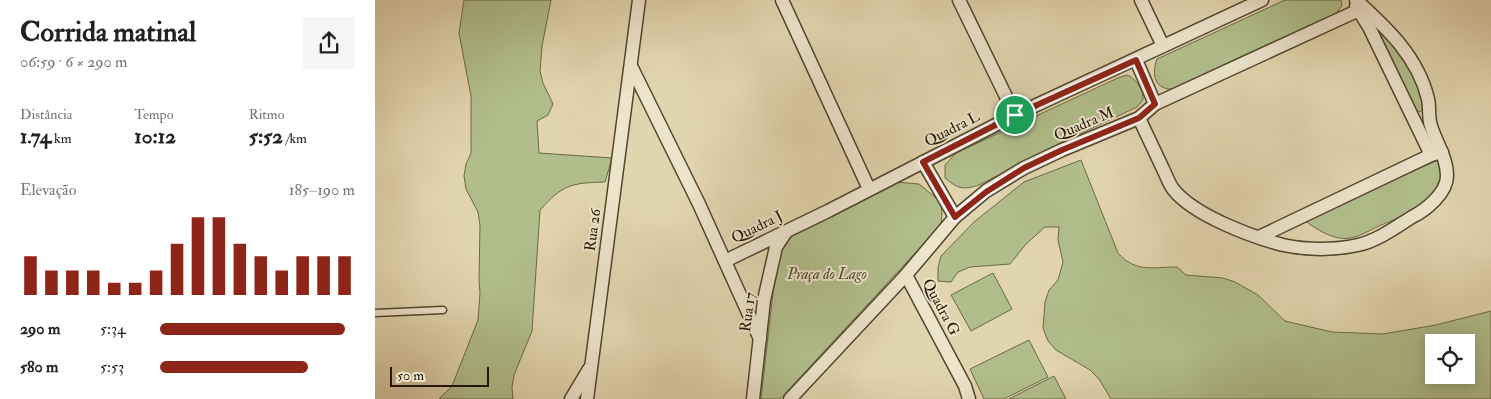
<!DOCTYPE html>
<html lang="pt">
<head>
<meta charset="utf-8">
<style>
	body { margin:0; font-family:"IM FELL Double Pica",serif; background:#f6f6f6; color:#222; height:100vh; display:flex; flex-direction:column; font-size:19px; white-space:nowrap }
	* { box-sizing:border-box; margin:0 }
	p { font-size:16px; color:#767676 }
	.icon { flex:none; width:28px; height:28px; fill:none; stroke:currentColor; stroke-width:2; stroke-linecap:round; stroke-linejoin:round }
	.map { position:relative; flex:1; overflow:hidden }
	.drawer { display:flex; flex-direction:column; background:#fff; width:375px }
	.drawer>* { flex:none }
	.buttons { position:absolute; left:1050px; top:334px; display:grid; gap:10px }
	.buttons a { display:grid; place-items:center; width:50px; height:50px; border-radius:0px; background:#fff; box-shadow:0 2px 12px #0003; font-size:25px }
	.scale { position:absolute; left:15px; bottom:12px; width:99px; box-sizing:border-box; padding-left:5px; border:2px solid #251704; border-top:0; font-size:14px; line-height:18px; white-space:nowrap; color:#251704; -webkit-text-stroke:4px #ece4cb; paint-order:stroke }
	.pin { position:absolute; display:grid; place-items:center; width:42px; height:42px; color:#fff; margin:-21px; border:2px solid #fff; border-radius:50%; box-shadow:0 1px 5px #0007 }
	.round { display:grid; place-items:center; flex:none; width:52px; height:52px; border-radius:0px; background:#f6f6f6 }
	.headline { display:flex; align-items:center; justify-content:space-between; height:85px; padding:0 20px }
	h1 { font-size:28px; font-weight:800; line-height:38px }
	.figures { display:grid; grid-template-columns:repeat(3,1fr); gap:8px; height:85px; padding:5px 20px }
	.figures div { display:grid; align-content:center }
	.figures b { font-size:21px; font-weight:800 }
	.figures small { font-size:14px; font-weight:400 }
	.figures p { font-size:14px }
	.chart { height:140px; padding:10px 20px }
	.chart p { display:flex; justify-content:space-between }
	.chart svg { width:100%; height:90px; margin-top:5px; stroke:#8f2418; stroke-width:6 }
	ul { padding:0 20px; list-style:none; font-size:16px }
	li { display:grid; grid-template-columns:80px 60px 1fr; align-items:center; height:38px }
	li i { height:12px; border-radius:6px; background:#8f2418 }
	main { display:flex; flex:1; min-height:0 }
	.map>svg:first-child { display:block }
</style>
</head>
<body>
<main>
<section class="drawer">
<div class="headline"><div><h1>Corrida matinal</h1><p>06:59 · 6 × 290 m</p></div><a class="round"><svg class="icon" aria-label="share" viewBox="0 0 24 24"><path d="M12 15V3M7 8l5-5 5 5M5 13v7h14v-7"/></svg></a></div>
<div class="figures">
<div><p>Distância</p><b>1.74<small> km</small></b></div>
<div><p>Tempo</p><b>10:12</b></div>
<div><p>Ritmo</p><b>5:52<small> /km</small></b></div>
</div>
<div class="chart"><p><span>Elevação</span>185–190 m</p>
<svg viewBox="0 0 160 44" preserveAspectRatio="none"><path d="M5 44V25M15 44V32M25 44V32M35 44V32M45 44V38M55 44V38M65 44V32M75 44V19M85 44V6M95 44V6M105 44V19M115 44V25M125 44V32M135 44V25M145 44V25M155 44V25"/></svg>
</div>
<ul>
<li><b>290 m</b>5:34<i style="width:95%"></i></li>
<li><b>580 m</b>5:53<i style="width:76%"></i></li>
</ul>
</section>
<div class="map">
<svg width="1116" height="399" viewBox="0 0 1116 399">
	<rect width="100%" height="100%" fill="#e1d5af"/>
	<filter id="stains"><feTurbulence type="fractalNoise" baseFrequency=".004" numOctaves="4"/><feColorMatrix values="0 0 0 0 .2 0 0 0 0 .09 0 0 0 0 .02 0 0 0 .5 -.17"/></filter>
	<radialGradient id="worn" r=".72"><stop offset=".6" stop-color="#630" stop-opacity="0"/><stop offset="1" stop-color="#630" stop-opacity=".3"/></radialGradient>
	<g fill="#b1be8c" stroke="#6b6a48" fill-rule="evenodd">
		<path d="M 89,0 L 176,0 L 167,46 L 165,71 L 168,83 L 178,104 L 173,115 L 162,121 L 164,153 L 237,158 L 230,182 C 197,183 188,184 165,210 L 157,331 L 139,375 L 137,387 L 138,399 L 64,399 L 77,386 L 103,320 L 105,293 L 104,280 L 105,225 L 103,212 L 91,189 L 89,176 L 91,164 L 96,153 L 96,96 L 84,33 Z"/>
		<path d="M 910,0 L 966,0 L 967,5 L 961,14 L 800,89 C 780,91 776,75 782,59 Z"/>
		<polygon points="1009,35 1033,60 1051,105 1045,112 1038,110 1005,39"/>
		<path d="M 753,75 C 763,82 768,88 768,100 L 762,107 L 688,142 L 604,185 C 588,190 583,189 570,178 L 570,165 L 581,153 L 745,77 Z"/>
		<path d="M 706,160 L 743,253 C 761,273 777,267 802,267 L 811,275 L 848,278 L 860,282 L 883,295 L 910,321 L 957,332 L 1008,334 L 1061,325 L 1116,311 L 1116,399 L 736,399 L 724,379 L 715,370 L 681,350 L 673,341 L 668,328 L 670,302 L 674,290 L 683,280 L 688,262 L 683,240 L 684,227 L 670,227 L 651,244 L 635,264 L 595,267 L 583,272 L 576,282 L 563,281 L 563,268 L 566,256 L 599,222 L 649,182 ZM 1059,342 L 1091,342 L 1091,375 L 1059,375 Z"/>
		<path d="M 1063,160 C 1078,196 1030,215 1004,226 C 995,230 984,237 975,238 C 959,241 941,229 929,220 Z"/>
		<polygon points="521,182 544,184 566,202 567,214 566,225 405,399 386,399 398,293 406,250 412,238"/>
		<polygon points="618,273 637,309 596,331 576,295"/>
		<polygon points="654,340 673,377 629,399 609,399 595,369"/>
		<polygon points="679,376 691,399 634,399"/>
	</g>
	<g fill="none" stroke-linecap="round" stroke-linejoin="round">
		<defs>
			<polyline id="lane" points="0,313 68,310"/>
			<g id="street">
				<polyline points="407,0 494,189"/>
				<polyline points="584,0 640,115"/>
				<polyline points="766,0 788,46"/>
				<polyline points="981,6 994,27 1056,155"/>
				<polyline points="761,60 780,104"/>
				<polyline points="256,66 324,204 385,339"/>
				<path d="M 764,118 C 772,135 780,152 788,169 C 791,175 794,184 798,189 C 818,215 877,237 908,245 C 932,250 960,250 983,245 C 1002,241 1021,227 1037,217 C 1051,210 1072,193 1072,176 C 1072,158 1061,142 1056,126 C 1053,117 1055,108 1053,99 C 1043,57 1012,28 981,0"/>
				<polyline points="548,162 580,217"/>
				<polyline points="884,237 1056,155 1067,152"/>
				<polyline points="350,261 453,211 640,115 887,0"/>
				<polyline points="531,275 590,386 594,399"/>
				<polyline points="196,399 214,369"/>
				<polyline points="212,399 264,0"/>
				<polyline points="378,399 389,300 401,247 411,232"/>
				<polyline points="415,399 531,275 580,217 611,191 649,168 687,150 764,118 780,104 984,10"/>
			</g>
		</defs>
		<use href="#lane" stroke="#54462f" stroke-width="9"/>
		<use href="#street" stroke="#54462f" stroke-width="15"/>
		<use href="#lane" stroke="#ece4cb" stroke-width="6"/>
		<use href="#street" stroke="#ece4cb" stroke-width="12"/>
	</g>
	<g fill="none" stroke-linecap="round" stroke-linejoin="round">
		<defs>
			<polygon id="route" points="761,60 780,104 764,118 687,150 649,168 611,192 580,217 548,162 640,115"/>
		</defs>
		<use href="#route" stroke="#fff" stroke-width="10"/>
		<use href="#route" stroke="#8f2418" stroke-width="6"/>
	</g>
	<g text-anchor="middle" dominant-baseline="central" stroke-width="4" stroke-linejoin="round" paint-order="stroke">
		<g font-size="15" fill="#251704" stroke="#ece4cb">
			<text transform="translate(709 124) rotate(-23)">Quadra M</text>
			<text transform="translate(577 129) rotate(-27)">Quadra L</text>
			<text transform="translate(382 227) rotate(-26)">Quadra J</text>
			<text transform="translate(218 230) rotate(-82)">Rua 26</text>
			<text transform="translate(566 307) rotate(62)">Quadra G</text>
			<text transform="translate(373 312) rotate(-82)">Rua 17</text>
		</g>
		<g font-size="15" font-style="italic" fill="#4f492d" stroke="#ece4cb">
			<text x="452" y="274">Praça do Lago</text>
		</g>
	</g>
	<rect width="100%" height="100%" filter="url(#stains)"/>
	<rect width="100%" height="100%" fill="url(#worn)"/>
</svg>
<div class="buttons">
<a><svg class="icon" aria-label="locate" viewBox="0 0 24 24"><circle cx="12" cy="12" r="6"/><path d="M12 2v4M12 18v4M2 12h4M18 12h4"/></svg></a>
</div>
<div class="scale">50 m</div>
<div class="pin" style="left:640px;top:115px;background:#1e9e55"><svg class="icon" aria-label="arrive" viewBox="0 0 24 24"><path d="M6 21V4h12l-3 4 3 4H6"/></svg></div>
</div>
</main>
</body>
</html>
